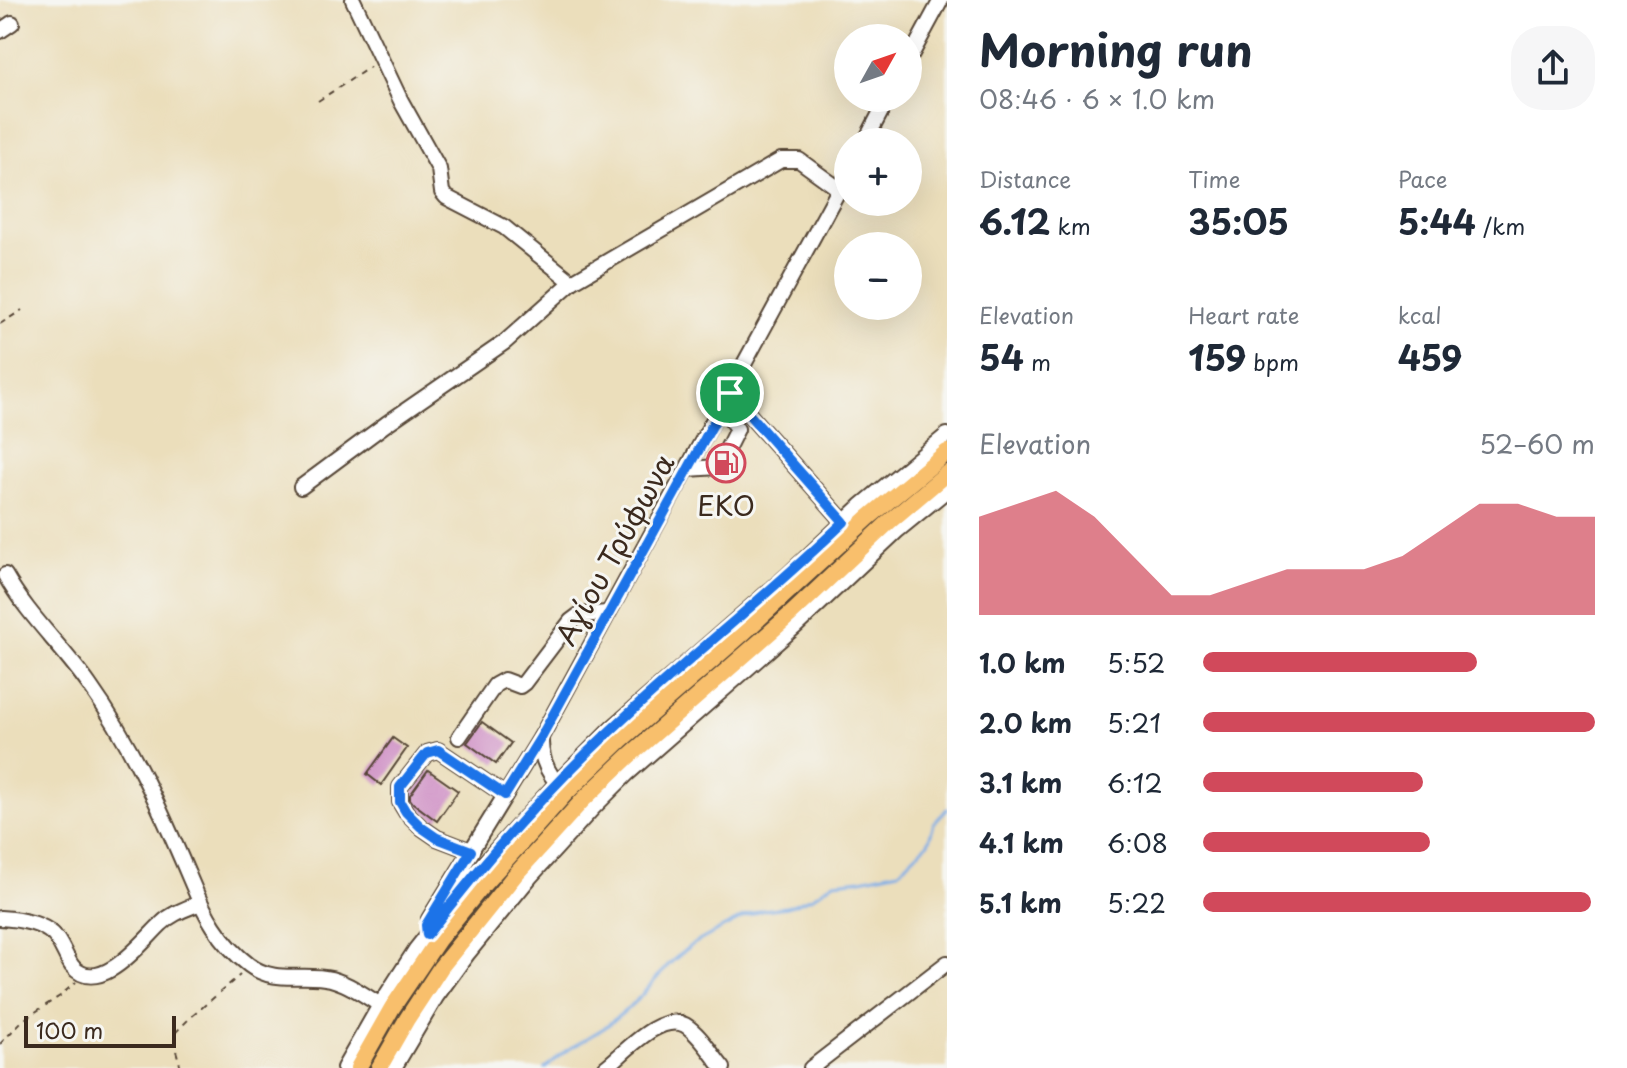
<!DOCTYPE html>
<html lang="en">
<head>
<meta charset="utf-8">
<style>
	body { margin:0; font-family:"Playpen Sans",sans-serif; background:#f6f6f7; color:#1f2937; height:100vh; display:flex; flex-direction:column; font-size:30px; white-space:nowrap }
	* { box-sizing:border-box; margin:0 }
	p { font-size:26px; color:#747a83 }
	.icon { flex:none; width:44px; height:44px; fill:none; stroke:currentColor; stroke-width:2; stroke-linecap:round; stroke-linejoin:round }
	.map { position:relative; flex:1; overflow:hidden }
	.details { display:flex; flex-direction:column; background:#fff; width:680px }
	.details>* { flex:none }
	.needle { width:52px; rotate:50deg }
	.fabs { position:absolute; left:834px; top:24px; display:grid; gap:16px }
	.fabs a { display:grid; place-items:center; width:88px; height:88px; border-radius:50%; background:#fff; box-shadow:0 8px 32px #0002; font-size:40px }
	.scale { position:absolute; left:24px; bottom:20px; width:152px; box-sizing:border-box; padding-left:8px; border:4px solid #3b2a1e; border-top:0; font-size:22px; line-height:28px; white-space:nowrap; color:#3b2a1e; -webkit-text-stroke:6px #f6f6f2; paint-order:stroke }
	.pin { position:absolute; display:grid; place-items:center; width:68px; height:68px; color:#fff; margin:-34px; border:4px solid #fff; border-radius:50%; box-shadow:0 2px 8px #0007 }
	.round { display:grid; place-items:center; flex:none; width:84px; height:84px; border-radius:32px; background:#f6f6f7 }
	.summary { display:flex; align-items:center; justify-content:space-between; height:136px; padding:0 32px }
	h1 { font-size:44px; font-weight:700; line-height:60px }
	.metrics { display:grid; grid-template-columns:repeat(3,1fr); gap:12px; height:136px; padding:8px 32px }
	.metrics div { display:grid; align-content:center }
	.metrics b { font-size:34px; font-weight:700 }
	.metrics small { font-size:22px; font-weight:400 }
	.metrics p { font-size:22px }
	.chart { height:224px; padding:16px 32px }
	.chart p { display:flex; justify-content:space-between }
	.chart svg { width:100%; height:144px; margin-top:8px; fill:#d1495b; opacity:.7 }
	ul { padding:0 32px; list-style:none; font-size:26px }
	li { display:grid; grid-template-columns:128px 96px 1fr; align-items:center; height:60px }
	li i { height:20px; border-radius:10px; background:#d1495b }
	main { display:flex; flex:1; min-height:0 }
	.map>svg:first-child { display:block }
</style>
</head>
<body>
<main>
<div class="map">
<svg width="947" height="1068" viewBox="0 0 947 1068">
	<rect width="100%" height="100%" fill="#f6f6f2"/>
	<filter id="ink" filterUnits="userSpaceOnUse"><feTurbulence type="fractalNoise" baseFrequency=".0125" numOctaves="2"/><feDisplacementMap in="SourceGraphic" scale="16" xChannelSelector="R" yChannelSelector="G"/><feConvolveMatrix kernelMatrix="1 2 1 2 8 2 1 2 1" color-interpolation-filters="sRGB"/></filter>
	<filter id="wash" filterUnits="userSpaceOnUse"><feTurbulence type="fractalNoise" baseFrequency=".006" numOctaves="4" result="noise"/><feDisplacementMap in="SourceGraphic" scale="32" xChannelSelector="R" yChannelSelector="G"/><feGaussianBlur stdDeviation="1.8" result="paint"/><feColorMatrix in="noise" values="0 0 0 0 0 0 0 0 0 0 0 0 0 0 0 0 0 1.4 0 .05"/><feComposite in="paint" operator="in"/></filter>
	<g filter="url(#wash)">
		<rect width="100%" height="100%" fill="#ebdebb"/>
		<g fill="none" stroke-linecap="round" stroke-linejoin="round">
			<polyline stroke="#7dade7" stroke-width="3" points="545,1068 566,1051 604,1028 625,1011 641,996 669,964 690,946 717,931 744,917 763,910 787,907 813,897 834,882 861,879 899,871 928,843 934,823 947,809"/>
		</g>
		<g id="blocks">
			<g fill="#cf90c5">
				<polygon points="482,722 511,743 496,764 467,743"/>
				<polygon points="393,738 407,748 381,785 367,774"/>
				<polygon points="428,770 458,791 437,821 413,803 410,799 410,795"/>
			</g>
		</g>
	</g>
	<g filter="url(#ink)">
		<use href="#blocks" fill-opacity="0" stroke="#554536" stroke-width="2"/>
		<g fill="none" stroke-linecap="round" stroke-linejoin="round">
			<defs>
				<g id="minor">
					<polyline points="353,0 401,101 439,169 442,192 446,197 504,227 572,282"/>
					<polyline points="0,31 12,23"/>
					<polyline points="908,61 941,0"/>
					<polyline points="865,142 888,98"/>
					<polyline points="730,393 844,522"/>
					<polyline points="688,469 718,467 737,429 722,407"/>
					<polyline points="301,487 386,424 505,342 572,282 781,160 799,160 839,189"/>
					<path d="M 5,575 C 28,616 63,647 90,686 C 133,746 162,813 191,881 C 204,913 220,943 249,965 C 276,985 302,972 331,979 C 349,984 365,995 380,1005"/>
					<polyline points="459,737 495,685 504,680 520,686 524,683 571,621 579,615 608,613"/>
					<path d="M 541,737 C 540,755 545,769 557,783"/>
					<polyline points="471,851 437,838 421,827 406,812 400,802 400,787 427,753 438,750 505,795"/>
					<path d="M 0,918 C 17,919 40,922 53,934 C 61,942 65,956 72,966 C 99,998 143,941 161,924 C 172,913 186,909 200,903"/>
					<polyline points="429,919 541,737 848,173"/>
					<polyline points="344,1068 380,1005 416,949 485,862 557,783 612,728 788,575 861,506 947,435"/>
					<polyline points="394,1068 436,997 468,953 530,877 593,808 627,774 796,626 898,530 947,490"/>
					<path d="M 605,1068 C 624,1054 659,1012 685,1025 C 700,1034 712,1055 723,1068"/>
					<polyline points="811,1068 947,963"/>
				</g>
				<g id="major">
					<polyline points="358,1068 392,1008 438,940 483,885 566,793 621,740 741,635 868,518 947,452"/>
					<polyline points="379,1068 407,1019 441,967 515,875 583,800 629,756 791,614 889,522 947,473"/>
				</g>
			</defs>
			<use href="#minor" stroke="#554536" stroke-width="18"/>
			<use href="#major" stroke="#554536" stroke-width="20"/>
			<g stroke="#554536" stroke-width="2" stroke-dasharray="6 6" stroke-linecap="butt">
				<polyline points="318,101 370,67"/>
				<polyline points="0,324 22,310"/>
				<polyline points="0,1044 23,1020 60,996 76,982"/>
				<polyline points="181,1068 175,1047 175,1033 190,1018 240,975"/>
			</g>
			<use href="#minor" stroke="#fff" stroke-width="14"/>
			<use href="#major" stroke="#f8bf6c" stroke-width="16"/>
		</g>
	</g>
	<g fill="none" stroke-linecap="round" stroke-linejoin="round" filter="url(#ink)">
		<defs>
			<path id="route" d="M 730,393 L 844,522 C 769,595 685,660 609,732 C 543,794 482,863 427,935 L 426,925 L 471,851 L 437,838 L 421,827 L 406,812 L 400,802 L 400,787 L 427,753 L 438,750 L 505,795 L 541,737 Z"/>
		</defs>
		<use href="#route" stroke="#fff" stroke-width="16"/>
		<use href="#route" stroke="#1a73e8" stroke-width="10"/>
	</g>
	<defs>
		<symbol id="fuel-ring" viewBox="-11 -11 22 22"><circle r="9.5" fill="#f6f6f2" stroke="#d1495b" stroke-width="1.5"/><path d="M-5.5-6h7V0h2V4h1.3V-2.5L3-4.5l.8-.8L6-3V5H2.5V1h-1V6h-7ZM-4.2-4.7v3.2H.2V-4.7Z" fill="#d1495b"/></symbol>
	</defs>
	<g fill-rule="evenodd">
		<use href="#fuel-ring" x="704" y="441" width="44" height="44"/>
	</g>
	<g text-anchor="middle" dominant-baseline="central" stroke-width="6" stroke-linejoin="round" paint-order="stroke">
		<g font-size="28" fill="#3b2a1e" stroke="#f6f6f2">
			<text x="726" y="504">EKO</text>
		</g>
		<g font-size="28" fill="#3b2a1e" stroke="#f6f6f2">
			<text transform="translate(614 549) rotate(-61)">Αγίου Τρύφωνα</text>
		</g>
	</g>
</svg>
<div class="fabs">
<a><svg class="needle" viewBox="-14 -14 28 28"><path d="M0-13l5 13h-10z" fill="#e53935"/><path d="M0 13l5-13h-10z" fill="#747a83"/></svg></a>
<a>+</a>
<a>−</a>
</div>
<div class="scale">100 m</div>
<div class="pin" style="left:730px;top:393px;background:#1e9e55"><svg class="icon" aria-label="arrive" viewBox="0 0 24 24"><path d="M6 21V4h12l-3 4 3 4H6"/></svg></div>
</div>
<section class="details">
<div class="summary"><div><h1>Morning run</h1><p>08:46 · 6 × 1.0 km</p></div><a class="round"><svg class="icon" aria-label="share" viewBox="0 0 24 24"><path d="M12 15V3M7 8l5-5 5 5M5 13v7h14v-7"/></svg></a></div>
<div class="metrics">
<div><p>Distance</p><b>6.12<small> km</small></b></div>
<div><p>Time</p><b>35:05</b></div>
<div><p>Pace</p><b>5:44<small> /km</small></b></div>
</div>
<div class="metrics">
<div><p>Elevation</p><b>54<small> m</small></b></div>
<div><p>Heart rate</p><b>159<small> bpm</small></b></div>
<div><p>kcal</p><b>459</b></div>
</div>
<div class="chart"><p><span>Elevation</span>52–60 m</p>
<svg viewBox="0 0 160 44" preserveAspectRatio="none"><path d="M0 44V14L10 10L20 6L30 14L40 26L50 38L60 38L70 34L80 30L90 30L100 30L110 26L120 18L130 10L140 10L150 14L160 14V44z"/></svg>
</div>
<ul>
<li><b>1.0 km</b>5:52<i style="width:70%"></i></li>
<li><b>2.0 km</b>5:21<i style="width:100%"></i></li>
<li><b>3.1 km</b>6:12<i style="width:56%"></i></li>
<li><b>4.1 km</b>6:08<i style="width:58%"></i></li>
<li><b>5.1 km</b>5:22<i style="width:99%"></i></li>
</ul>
</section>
</main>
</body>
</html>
